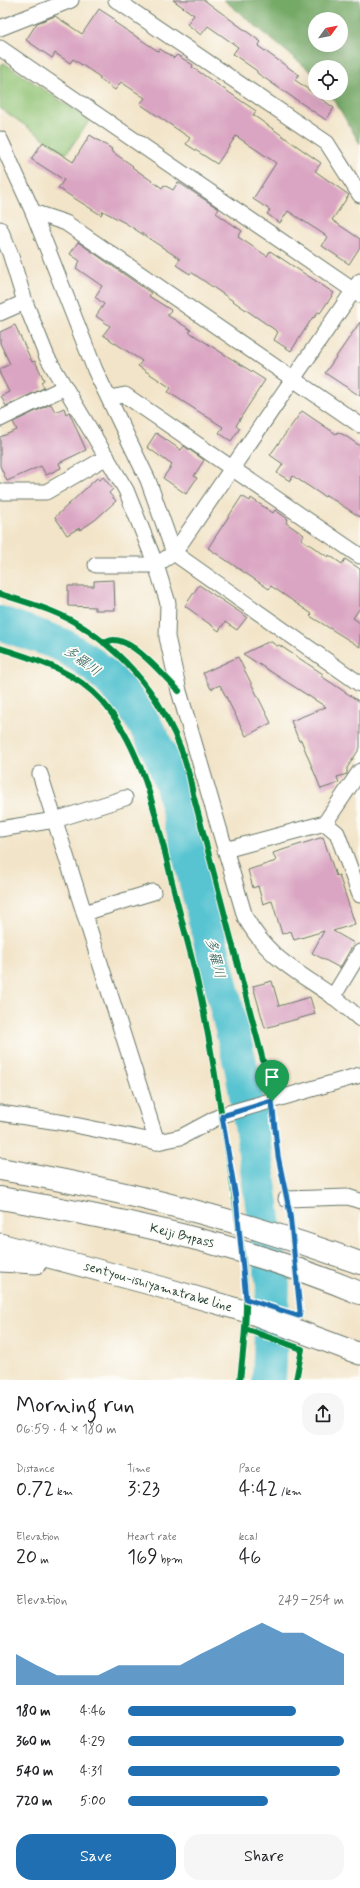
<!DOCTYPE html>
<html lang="en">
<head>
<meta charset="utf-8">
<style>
	body { margin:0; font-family:Mynerve,"Klee One",sans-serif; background:#f6f6f6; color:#202124; height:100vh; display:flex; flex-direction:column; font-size:15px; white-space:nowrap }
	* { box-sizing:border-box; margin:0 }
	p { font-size:13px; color:#757577 }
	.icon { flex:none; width:22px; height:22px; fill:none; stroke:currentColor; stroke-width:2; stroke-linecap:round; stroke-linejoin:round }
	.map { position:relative; height:1380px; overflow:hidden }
	.details { display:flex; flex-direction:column; background:#fff; flex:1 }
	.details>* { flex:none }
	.needle { width:26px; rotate:57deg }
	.tools { position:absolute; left:308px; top:12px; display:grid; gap:8px }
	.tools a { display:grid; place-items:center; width:40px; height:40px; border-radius:50%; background:#fff; box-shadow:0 4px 16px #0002; font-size:20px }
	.pin { position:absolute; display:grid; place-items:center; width:34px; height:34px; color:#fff; margin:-41px -17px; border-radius:50% 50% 50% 0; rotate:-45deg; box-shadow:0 0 4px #0007 }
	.pin .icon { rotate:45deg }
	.round { display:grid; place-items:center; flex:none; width:42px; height:42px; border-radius:16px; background:#f6f6f6 }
	.headline { display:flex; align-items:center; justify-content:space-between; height:68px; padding:0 16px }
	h1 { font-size:22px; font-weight:600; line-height:30px }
	.stats { display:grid; grid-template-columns:repeat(3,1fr); gap:6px; height:68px; padding:4px 16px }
	.stats div { display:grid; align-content:center }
	.stats b { font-size:20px; font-weight:600 }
	.stats small { font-size:11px; font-weight:400 }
	.stats p { font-size:11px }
	.chart { height:112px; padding:8px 16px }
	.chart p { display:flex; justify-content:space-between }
	.chart svg { width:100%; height:72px; margin-top:4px; fill:#1f6fb2; opacity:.7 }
	.action { display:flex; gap:8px; margin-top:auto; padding:8px 16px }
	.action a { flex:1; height:46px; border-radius:16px; background:#1f6fb2; color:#fff; font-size:16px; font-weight:600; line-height:46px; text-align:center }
	.action a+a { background:#f6f6f6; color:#202124 }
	ul { padding:0 16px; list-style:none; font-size:13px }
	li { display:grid; grid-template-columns:64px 48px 1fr; align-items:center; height:30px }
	li i { height:10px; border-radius:5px; background:#1f6fb2 }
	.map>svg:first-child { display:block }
</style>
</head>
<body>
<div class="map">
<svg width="360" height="1380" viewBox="0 0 360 1380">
	<rect width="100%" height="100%" fill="#fdfcf7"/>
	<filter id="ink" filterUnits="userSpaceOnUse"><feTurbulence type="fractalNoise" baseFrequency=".025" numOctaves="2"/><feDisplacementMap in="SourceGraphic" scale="8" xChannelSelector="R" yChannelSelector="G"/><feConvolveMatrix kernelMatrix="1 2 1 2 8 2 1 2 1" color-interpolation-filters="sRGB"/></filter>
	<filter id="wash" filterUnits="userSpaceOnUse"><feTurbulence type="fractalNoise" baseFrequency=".012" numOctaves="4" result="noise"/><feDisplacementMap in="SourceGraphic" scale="16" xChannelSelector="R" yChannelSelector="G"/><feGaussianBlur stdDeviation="0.9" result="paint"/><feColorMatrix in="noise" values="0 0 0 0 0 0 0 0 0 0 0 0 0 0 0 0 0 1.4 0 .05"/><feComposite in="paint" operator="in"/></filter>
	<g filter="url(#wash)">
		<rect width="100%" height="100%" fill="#f2e4c8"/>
		<polygon fill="#91c374" stroke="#588054" points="4,63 90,120 66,154 0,108 0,65"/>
		<path fill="#74a966" stroke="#4a734d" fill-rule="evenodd" d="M 224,0 L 360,0 L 360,144 L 330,93 L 341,93 L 341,67 L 315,67 L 315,75 ZM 315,19 L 341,19 L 341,45 L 315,45 Z"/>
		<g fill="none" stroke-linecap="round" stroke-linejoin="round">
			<path stroke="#58c4d1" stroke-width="34" d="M 0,623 C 21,631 43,637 64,646 C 70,649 76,654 82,657 C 127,687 155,734 172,785 L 242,1071 L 252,1131 L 273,1286 L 269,1380"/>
		</g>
		<g id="blocks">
			<g fill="#daa5c2">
				<polygon points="173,0 204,0 261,42 258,46 299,75 295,80 334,108 326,120 257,73 257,71 233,54 238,47 208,26 201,35 187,24 194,15"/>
				<polygon points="99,9 116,20 114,22 158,51 160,49 174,58 177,55 193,65 192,67 256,111 253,115 321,163 315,171 349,195 332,220 360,239 360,247 349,264 322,246 328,237 288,211 280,223 267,214 270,210 253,199 276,163 236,136 217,164 186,144 190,138 140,104 145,98 121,82 115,90 99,79 100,77 73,59 70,63 55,53 52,58 26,40 37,23 55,16 82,34"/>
				<polygon points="90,135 112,149 111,151 133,166 132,167 162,188 164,185 173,190 178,182 219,209 216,213 242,231 238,237 267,256 270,251 334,293 320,313 318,312 314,318 313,317 291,351 274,340 278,332 191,272 190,274 176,265 180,259 127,224 103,211 101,215 58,188 64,180 31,159 43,142 73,162"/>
				<polygon points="78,242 151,293 149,296 171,310 167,315 191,330 189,332 265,380 243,414 236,426 240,428 231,441 219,433 223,427 168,392 171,388 138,366 142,361 103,335 110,326 96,316 104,304 95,297 102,286 76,268 80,261 70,254"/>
				<polygon points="360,322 360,396 325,373"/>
				<polygon points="15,325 32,362 35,361 44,380 41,382 44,388 6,406 1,396 9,392 0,374 0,369 10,364 0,343 0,332"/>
				<polygon points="51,404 55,412 64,408 66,414 69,412 86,450 59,463 61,468 46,475 41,466 7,481 0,466 0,437 17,430 13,422"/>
				<polygon points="302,411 336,434 337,432 344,435 360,446 360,517 326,495 325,497 293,476 290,481 277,473 283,464 270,455"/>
				<polygon points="156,433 181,450 184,446 204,460 194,476 197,478 186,494 163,478 172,465 147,447"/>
				<polygon points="103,477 113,489 109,493 116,501 95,520 80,530 79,528 67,535 55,517 97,478 100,480"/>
				<polygon points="242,496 250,501 251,498 273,513 275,510 288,519 286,523 304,535 301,539 328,557 329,555 342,564 345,559 360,569 360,608 353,618 360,623 360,647 310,616 312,614 271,586 269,589 208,548"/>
				<polygon points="114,580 115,610 95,610 95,607 68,606 68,586 94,586 94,581"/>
				<polygon points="199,585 247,617 237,630 225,622 219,631 185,606"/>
				<polygon points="270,641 277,646 279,645 323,674 321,676 360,702 360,748 347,768 347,774 337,777 339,783 321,789 301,740 299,741 291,721 326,707 243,654"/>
				<polygon points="238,657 271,723 246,736 220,685 211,689 203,673"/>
				<polygon points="323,837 336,876 339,875 355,924 333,931 354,943 340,968 312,953 324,931 294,940 291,931 282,934 272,901 263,904 258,886 253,888 248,870 276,861 273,853"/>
				<polygon points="272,981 279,1006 310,997 315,1014 265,1028 253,986"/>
			</g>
		</g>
	</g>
	<g filter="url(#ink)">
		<use href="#blocks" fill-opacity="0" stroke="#697768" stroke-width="1"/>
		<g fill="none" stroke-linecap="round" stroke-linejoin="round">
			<defs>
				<g id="minor">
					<polyline points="116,0 327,143 360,195"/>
					<polyline points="0,28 71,0"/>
					<polyline points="0,48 360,295"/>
					<polyline points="0,139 33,212 95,370 148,480 174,553 360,684"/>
					<polyline points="33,212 66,223 360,425"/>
					<path d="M 0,229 L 10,253 L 25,302 L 47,357 L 126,490 L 156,565 L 168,603 L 167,637 L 179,691 L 245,917 C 268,958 295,970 331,995 C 341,1002 351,1011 360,1019"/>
					<polyline points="0,313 25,302"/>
					<polyline points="109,398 125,395 360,556"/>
					<polyline points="0,419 65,387"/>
					<polyline points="0,491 2,492 46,492 107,457"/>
					<polyline points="96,565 156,565 174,553 360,281"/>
					<polyline points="40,774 157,1142"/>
					<polyline points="325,823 337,833 360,895"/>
					<polyline points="0,829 55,820 125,798"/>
					<polyline points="225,850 325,823 360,771"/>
					<polyline points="84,913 153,892"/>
					<polyline points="333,997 360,952"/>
					<polyline points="0,1113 65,1123 157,1142 181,1137 222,1115 360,1075"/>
					<polyline points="286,1199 348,1197 360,1201"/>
				</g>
				<g id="secondary">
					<polyline points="0,1244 150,1284 251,1313 360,1354"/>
					<polyline points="0,1261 36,1263"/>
				</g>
				<g id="motorway">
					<path d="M 0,1169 C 125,1190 241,1220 360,1263"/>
					<path d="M 0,1198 C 122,1219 245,1245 360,1293"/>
				</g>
			</defs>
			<use href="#minor" stroke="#697768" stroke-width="17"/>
			<use href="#secondary" stroke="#697768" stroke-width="23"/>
			<use href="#motorway" stroke="#697768" stroke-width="24"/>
			<use href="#minor" stroke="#fff" stroke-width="15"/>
			<use href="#secondary" stroke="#fff" stroke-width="21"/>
			<use href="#motorway" stroke="#fff" stroke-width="22"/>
			<defs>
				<g id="cycleway">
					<path d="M 0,594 C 29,603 62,612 87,630 C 143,668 182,728 193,794 L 265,1068 L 272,1101 L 278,1156 L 290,1214 L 300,1311 L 299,1316 L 246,1299"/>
					<path d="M 104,643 C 107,642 110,640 113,640 C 134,639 164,677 179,691"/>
					<path d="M 0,648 C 36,660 74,670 101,700 C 146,751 158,826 174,890 C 182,923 192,956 199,989 C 211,1044 219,1100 228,1155 C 235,1201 243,1247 246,1294 C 247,1322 243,1352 240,1380"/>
					<polyline points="245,1329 302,1349 296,1380"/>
				</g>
			</defs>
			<use href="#cycleway" stroke="#fdfcf7" stroke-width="8"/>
			<use href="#cycleway" stroke="#00873e" stroke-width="6"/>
		</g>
	</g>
	<g fill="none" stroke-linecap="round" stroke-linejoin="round" filter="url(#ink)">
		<defs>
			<polygon id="route" points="272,1101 278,1156 290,1214 300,1311 299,1316 246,1299 236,1198 222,1116"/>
		</defs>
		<use href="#route" stroke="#fff" stroke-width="8"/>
		<use href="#route" stroke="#1f6fb2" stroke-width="5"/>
	</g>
	<g text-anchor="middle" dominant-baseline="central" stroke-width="3.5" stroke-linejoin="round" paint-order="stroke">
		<g font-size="13" fill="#1f3d34" stroke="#fdfcf7">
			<text transform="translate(182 1236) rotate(14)">Keiji Bypass</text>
			<text transform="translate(158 1287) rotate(16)">sentyou-ishiyamatrabe line</text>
		</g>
		<g font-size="14" font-style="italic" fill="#2d5f5b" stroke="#fdfcf7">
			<text transform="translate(82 661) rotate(36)">多羅川</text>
			<text transform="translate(215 958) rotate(76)">多羅川</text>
		</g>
	</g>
</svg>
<div class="tools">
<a><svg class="needle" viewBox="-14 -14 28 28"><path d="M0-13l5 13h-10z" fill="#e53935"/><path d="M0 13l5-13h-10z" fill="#757577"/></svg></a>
<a><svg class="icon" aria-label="locate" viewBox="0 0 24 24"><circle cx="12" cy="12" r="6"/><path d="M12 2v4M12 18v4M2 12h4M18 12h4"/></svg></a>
</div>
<div class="pin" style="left:272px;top:1101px;background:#1e9e55"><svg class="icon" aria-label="arrive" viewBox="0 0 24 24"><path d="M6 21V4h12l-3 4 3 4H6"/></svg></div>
</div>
<section class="details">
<div class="headline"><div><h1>Morning run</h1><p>06:59 · 4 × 180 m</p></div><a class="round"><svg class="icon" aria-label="share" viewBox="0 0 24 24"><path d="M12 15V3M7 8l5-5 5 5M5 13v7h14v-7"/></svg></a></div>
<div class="stats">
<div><p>Distance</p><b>0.72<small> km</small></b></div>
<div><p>Time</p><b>3:23</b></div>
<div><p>Pace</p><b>4:42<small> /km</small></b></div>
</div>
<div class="stats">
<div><p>Elevation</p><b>20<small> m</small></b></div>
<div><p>Heart rate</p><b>169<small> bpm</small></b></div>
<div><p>kcal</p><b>46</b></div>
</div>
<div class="chart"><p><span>Elevation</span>249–254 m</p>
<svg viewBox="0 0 160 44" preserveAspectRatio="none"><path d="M0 44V25L10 32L20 38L30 38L40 38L50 32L60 32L70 32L80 32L90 25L100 19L110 12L120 6L130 12L140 12L150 19L160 25V44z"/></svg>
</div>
<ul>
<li><b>180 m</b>4:46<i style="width:78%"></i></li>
<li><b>360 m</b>4:29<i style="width:100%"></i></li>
<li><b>540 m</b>4:31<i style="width:98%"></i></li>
<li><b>720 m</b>5:00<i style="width:65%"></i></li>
</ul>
<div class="action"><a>Save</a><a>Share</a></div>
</section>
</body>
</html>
